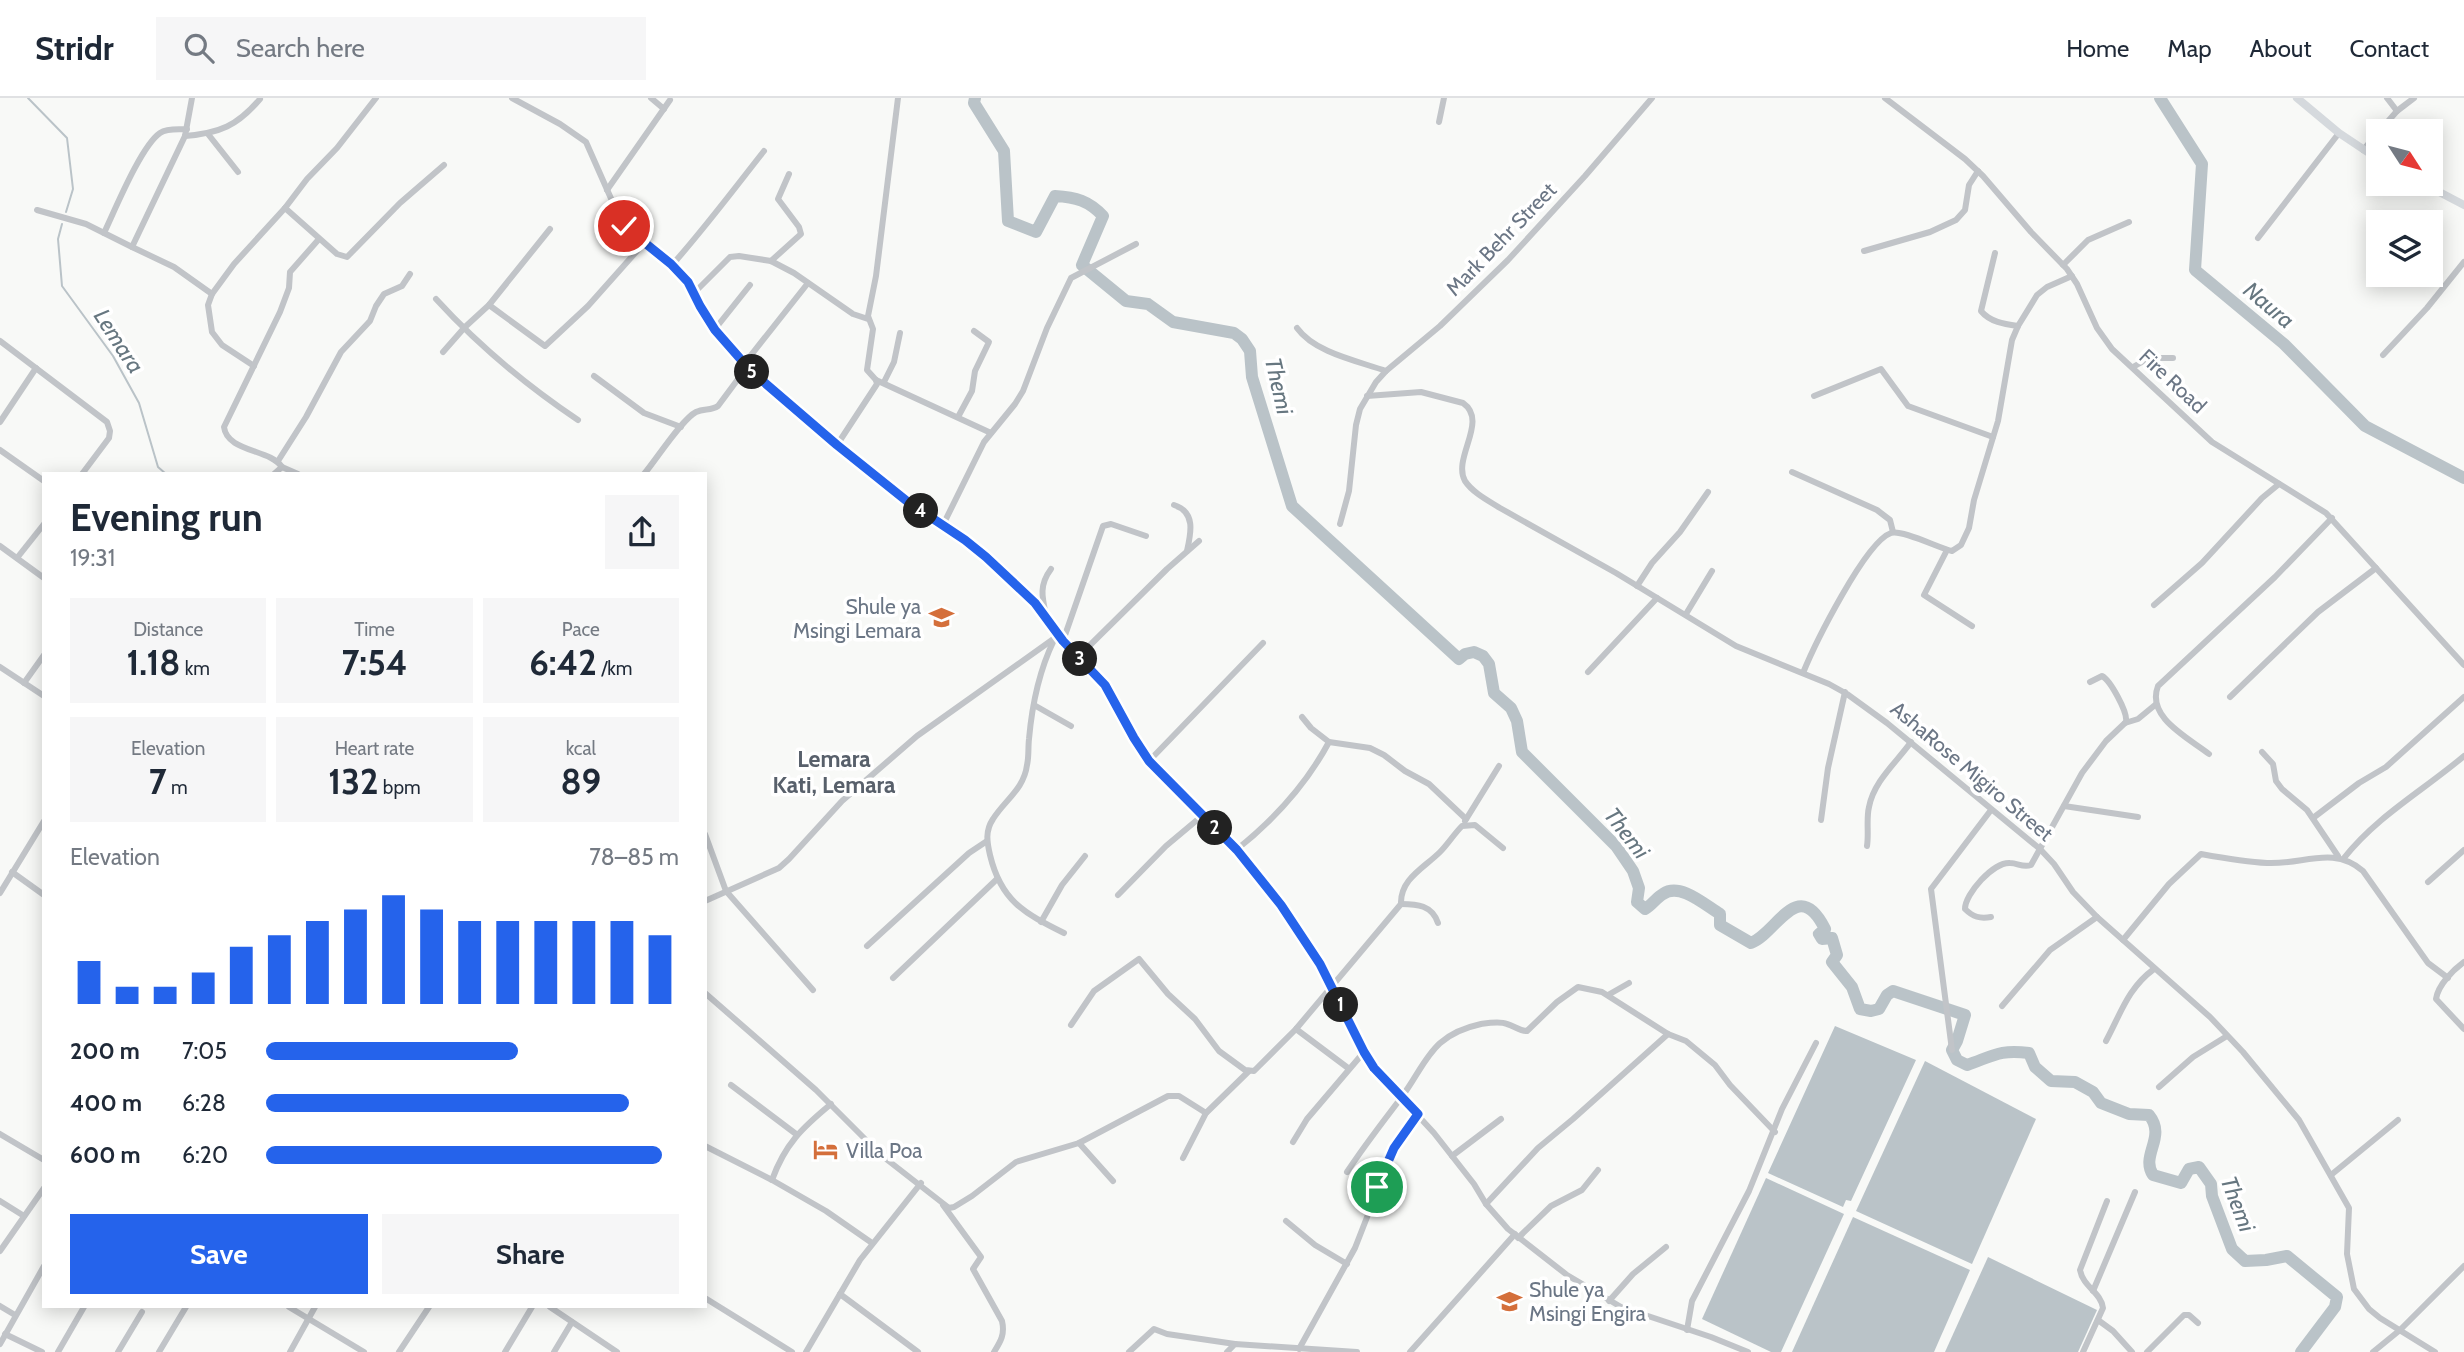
<!DOCTYPE html>
<html lang="en">
<head>
<meta charset="utf-8">
<style>
	body { margin:0; font-family:Cabin,sans-serif; background:#f6f6f7; color:#1f2937; height:100vh; display:flex; flex-direction:column; font-size:26px; white-space:nowrap }
	* { box-sizing:border-box; margin:0 }
	p { font-size:23px; color:#747a83 }
	.icon { flex:none; width:38px; height:38px; fill:none; stroke:currentColor; stroke-width:2; stroke-linecap:round; stroke-linejoin:round }
	.map { position:relative; flex:1; overflow:hidden }
	.panel { position:absolute; left:42px; top:374px; width:665px; height:836px; display:flex; flex-direction:column; background:#fff; border-radius:0px; box-shadow:0 4px 18px #0003 }
	.panel>* { flex:none }
	.needle { width:46px; rotate:126deg }
	.fabs { position:absolute; left:2366px; top:21px; display:grid; gap:14px }
	.fabs a { display:grid; place-items:center; width:77px; height:77px; border-radius:0px; background:#fff; box-shadow:0 4px 18px #0003; font-size:35px }
	.pin { position:absolute; display:grid; place-items:center; width:60px; height:60px; color:#fff; margin:-30px; border:4px solid #fff; border-radius:50%; box-shadow:0 2px 7px #0007 }
	.km { position:absolute; width:35px; height:35px; margin:-18px; border-radius:50%; background:#222; color:#fff; font-size:19px; line-height:35px; text-align:center }
	.round { display:grid; place-items:center; flex:none; width:74px; height:74px; border-radius:0px; background:#f6f6f7 }
	.head { display:flex; align-items:center; justify-content:space-between; height:119px; padding:0 28px }
	h1 { font-size:38px; font-weight:700; line-height:52px }
	.stats { display:grid; grid-template-columns:repeat(3,1fr); gap:10px; height:119px; padding:7px 28px }
	.stats div { display:grid; align-content:center; border-radius:0px; background:#f6f6f7; text-align:center }
	.stats b { font-size:35px; font-weight:700 }
	.stats small { font-size:19px; font-weight:400 }
	.stats p { font-size:19px }
	.chart { height:196px; padding:14px 28px }
	.chart p { display:flex; justify-content:space-between }
	.chart svg { width:100%; height:126px; margin-top:7px; stroke:#2563eb; stroke-width:6 }
	.primary-button { display:flex; gap:14px; margin-top:auto; padding:14px 28px }
	.primary-button a { flex:1; height:80px; border-radius:0px; background:#2563eb; color:#fff; font-size:28px; font-weight:700; line-height:80px; text-align:center }
	.primary-button a+a { background:#f6f6f7; color:#1f2937 }
	ul { padding:0 28px; list-style:none; font-size:23px }
	li { display:grid; grid-template-columns:112px 84px 1fr; align-items:center; height:52px }
	li i { height:18px; border-radius:9px; background:#2563eb }
	header { display:flex; align-items:center; gap:42px; box-sizing:border-box; height:98px; padding:0 35px; background:#fff; border-bottom:2px solid #e0e1e3 }
	header strong { font-size:33px }
	nav { display:flex; gap:38px; margin-inline-start:auto; font-size:24px }
	.search { width:490px; height:63px; background:#f6f6f7; display:flex; align-items:center; gap:18px; box-sizing:border-box; padding:0 24px; border-radius:0px; color:#747a83; font-size:26px }
	.map>svg:first-child { display:block }
</style>
</head>
<body>
<header>
<strong>Stridr</strong>
<div class="search"><svg class="icon" aria-label="search" viewBox="0 0 24 24"><circle cx="10" cy="10" r="6"/><path d="M15 15l6 6"/></svg>Search here</div>
<nav><a>Home</a><a>Map</a><a>About</a><a>Contact</a></nav>
</header>
<div class="map">
<svg width="2464" height="1254" viewBox="0 0 2464 1254">
	<rect width="100%" height="100%" fill="#f8f9f7"/>
	<g fill="#bac3c8">
		<polygon points="1835,928 1916,962 1851,1103 1846,1102 1843,1109 1768,1075"/>
		<polygon points="1925,963 2036,1021 1972,1166 1856,1113"/>
		<polygon points="1766,1080 1844,1116 1781,1254 1771,1254 1702,1221"/>
		<polygon points="1853,1119 1970,1172 1934,1254 1792,1254"/>
		<polygon points="1988,1159 2097,1212 2078,1254 1945,1254"/>
	</g>
	<g fill="none" stroke-linecap="round" stroke-linejoin="round">
		<g stroke="#bac3c8" stroke-width="2">
			<polyline points="28,0 67,40 73,91 66,114"/>
			<polyline points="62,126 58,141 62,188 113,258 139,305 158,369 166,376"/>
		</g>
		<g stroke="#bac3c8" stroke-width="12">
			<path d="M 975,0 L 974,5 L 1004,53 L 1008,123 L 1036,134 L 1055,98 C 1076,99 1089,103 1103,118 L 1082,167 L 1126,203 L 1148,206 L 1173,224 L 1234,235 L 1242,241 L 1250,253 L 1252,279 L 1292,408 L 1459,561 L 1465,556 L 1474,554 L 1483,558 L 1489,566 L 1494,595 L 1511,610 L 1517,623 L 1522,654 L 1616,748 L 1633,773 L 1639,790 L 1637,804 L 1645,811 C 1652,807 1656,800 1663,796 C 1680,784 1705,807 1720,816 L 1720,827 L 1751,845 C 1777,835 1798,777 1825,831 L 1819,836 L 1822,841 L 1832,840 L 1837,857 L 1832,864 L 1852,889 L 1860,911 L 1871,913 L 1879,911 L 1887,897 L 1893,893 L 1965,917 L 1957,943 L 1952,952 L 1957,962 L 1967,967 C 1993,958 2000,951 2029,955 L 2035,969 L 2051,983 L 2075,984 L 2093,994 L 2101,1005 L 2129,1016 L 2149,1017 C 2167,1039 2140,1057 2153,1077 L 2181,1085 L 2189,1071 L 2199,1069 L 2211,1086 L 2212,1098 L 2232,1151 L 2245,1163 L 2266,1162 L 2287,1158 L 2337,1199 L 2335,1209 L 2301,1254"/>
			<polyline points="2160,0 2202,66 2195,172 2284,246 2365,328 2464,380"/>
		</g>
		<g stroke="#c1c4c8" stroke-width="6">
			<polyline points="512,0 560,26 586,44 613,105 616,118 636,139 671,166 688,184 700,208 715,231 751,273 837,347 908,403 966,442 1003,473 1035,505 1063,543 1105,587 1134,640 1149,663 1194,707 1236,752 1281,807 1320,866 1364,954 1374,970 1434,1035 1474,1086 1486,1106 1508,1131 1567,1177 1621,1209 1711,1239 1748,1254"/>
			<polyline points="651,0 664,11"/>
			<polyline points="1885,0 1965,61 1983,78 2031,134 2067,171 2077,186 2097,230 2112,251 2212,344 2326,415 2464,567"/>
			<polyline points="2387,0 2397,13"/>
			<polyline points="1439,24 1444,0"/>
			<polyline points="208,36 238,74"/>
			<path d="M 185,38 C 220,35 237,28 260,1"/>
			<polyline points="2363,52 2397,13 2414,0"/>
			<polyline points="607,92 670,2"/>
			<polyline points="285,110 337,156 347,159 400,105 444,67"/>
			<polyline points="37,112 86,126 132,149 185,38 192,0"/>
			<path d="M 104,135 C 115,112 141,48 160,35 C 168,30 179,32 187,31"/>
			<polyline points="2258,140 2339,35"/>
			<polyline points="132,149 174,169 212,196"/>
			<polyline points="1864,153 1930,134 1956,122 1965,112 1969,87 1978,73"/>
			<path d="M 1995,155 L 1981,213 C 1990,224 2004,226 2018,228"/>
			<polyline points="771,163 801,136 799,129 778,101 789,76"/>
			<path d="M 672,167 C 705,130 734,91 764,53"/>
			<polyline points="2063,167 2088,142 2129,124"/>
			<polyline points="694,195 730,159 739,158 771,163 794,175 853,216 868,221"/>
			<path d="M 436,201 C 478,247 526,287 578,322"/>
			<polyline points="489,207 545,248 588,208 644,145"/>
			<path d="M 1297,230 C 1315,255 1358,263 1386,273"/>
			<polyline points="715,231 750,187"/>
			<polyline points="0,243 107,324 110,333 109,340 82,376"/>
			<polyline points="443,254 465,229 489,207 550,131"/>
			<polyline points="2383,257 2427,210 2464,164"/>
			<polyline points="744,266 808,185"/>
			<polyline points="254,268 222,247 212,234 208,207 212,196 234,166 285,110 307,81 337,50 376,0"/>
			<polyline points="2133,269 2149,260 2173,260"/>
			<polyline points="594,278 644,315 681,329"/>
			<polyline points="876,282 991,335"/>
			<polyline points="884,284 894,264 900,235"/>
			<path d="M 1367,298 L 1421,294 L 1463,305 C 1489,323 1452,360 1465,383 C 1473,395 1489,403 1500,410 L 1616,475 L 1736,548 L 1829,586 L 1847,596 L 1887,625 L 2040,751 L 2054,766 L 2073,794 L 2097,819 L 2210,919 L 2243,954 L 2299,1022 L 2349,1110 L 2347,1156 L 2354,1191 L 2369,1211 L 2380,1220 L 2435,1254"/>
			<polyline points="1814,298 1881,271 1908,308 1993,339"/>
			<polyline points="958,319 972,293 975,273 989,244 974,233"/>
			<polyline points="0,324 36,270"/>
			<polyline points="837,347 877,286 876,282 867,272 873,231 868,218 876,178 898,0"/>
			<polyline points="0,352 44,383"/>
			<polyline points="278,363 306,319 341,254 370,223 376,208 384,196 402,188 410,176"/>
			<path d="M 282,369 C 270,351 227,354 224,329 L 280,214 L 289,190 L 290,174 L 319,141"/>
			<polyline points="1792,374 1877,412 1890,422 1893,434"/>
			<polyline points="274,376 282,369 298,376"/>
			<path d="M 644,376 C 656,362 682,321 696,314 C 704,310 711,313 718,308 L 747,269"/>
			<path d="M 1174,407 C 1196,414 1191,435 1187,453"/>
			<polyline points="1340,426 1349,393 1356,327 1360,311 1376,284 1386,273 1440,228 1508,162 1585,78 1652,0"/>
			<polyline points="943,427 984,344 1015,306 1023,293 1047,230 1071,180 1136,146"/>
			<polyline points="0,448 44,480"/>
			<polyline points="1947,452 1924,497 1972,528"/>
			<polyline points="17,460 44,426"/>
			<polyline points="1637,488 1652,465 1680,434 1708,394"/>
			<polyline points="2154,507 2202,465 2262,400 2279,386"/>
			<polyline points="1686,516 1712,473"/>
			<path d="M 1046,517 C 1042,499 1039,487 1051,471"/>
			<path d="M 1054,542 C 1039,573 1032,607 1029,641 C 1028,649 1029,659 1027,667 C 1024,691 1005,702 993,721 C 985,733 987,744 990,757 C 1001,803 1024,815 1064,835"/>
			<polyline points="1063,543 1103,428 1111,426 1146,438"/>
			<polyline points="1078,559 1167,471 1199,443"/>
			<polyline points="0,569 44,598"/>
			<polyline points="1588,574 1657,500"/>
			<path d="M 1803,575 C 1814,548 1865,444 1891,435 C 1901,431 1939,450 1952,453 L 1961,447 L 1969,430 L 1974,402 L 1998,323 L 2012,242 L 2018,228 L 2037,197 L 2047,189 L 2072,178"/>
			<polyline points="24,585 44,557"/>
			<polyline points="2230,599 2318,514 2376,470"/>
			<polyline points="1034,607 1071,628"/>
			<polyline points="1302,619 1311,630 1329,644 1370,650 1384,657 1405,673 1429,686 1466,721"/>
			<polyline points="2125,625 2138,621 2155,607"/>
			<polyline points="2262,654 2273,666 2276,683 2282,691 2307,712 2338,758"/>
			<path d="M 2209,656 C 2187,639 2146,619 2158,588 L 2275,479 L 2332,420"/>
			<polyline points="1149,663 1263,545"/>
			<polyline points="2064,708 2138,719"/>
			<polyline points="2313,720 2359,685 2386,669 2464,599"/>
			<polyline points="1821,722 1828,670 1845,594"/>
			<polyline points="1465,723 1499,668"/>
			<polyline points="705,736 726,793 813,892"/>
			<path d="M 1867,748 C 1869,735 1866,721 1869,709 C 1874,683 1896,665 1911,644"/>
			<path d="M 1236,752 C 1275,721 1306,687 1329,644"/>
			<path d="M 2344,760 C 2377,718 2424,692 2464,658"/>
			<polyline points="12,774 44,797"/>
			<polyline points="2428,784 2464,752"/>
			<polyline points="0,795 44,723"/>
			<polyline points="1118,797 1166,748 1203,717"/>
			<polyline points="705,803 779,770 789,761 842,703 917,638 1059,537"/>
			<path d="M 1401,806 C 1417,806 1432,807 1438,825"/>
			<path d="M 1991,819 C 1980,821 1973,819 1965,811 C 1965,796 1993,764 2010,765 C 2018,765 2023,770 2031,767 L 2082,675 L 2106,643 L 2126,624 C 2128,614 2110,582 2102,578 L 2090,584"/>
			<polyline points="1041,824 1062,787 1085,758"/>
			<path d="M 2123,842 L 2169,786 L 2201,756 C 2223,760 2245,764 2267,765 C 2303,767 2333,747 2363,773 L 2428,865 L 2448,880"/>
			<polyline points="867,848 969,755 987,743"/>
			<path d="M 2464,864 C 2453,872 2438,887 2436,901 L 2464,931"/>
			<polyline points="893,880 997,781"/>
			<polyline points="705,895 816,992 881,1057 949,1110 954,1109 972,1098 1016,1064 1079,1045 1168,998 1179,998 1206,1015"/>
			<polyline points="1608,897 1629,885"/>
			<polyline points="2002,908 2050,852 2097,819"/>
			<path d="M 1071,927 L 1094,893 L 1139,861 L 1168,896 L 1195,921 L 1219,953 L 1245,972 L 1254,973 L 1296,931 L 1401,806 C 1400,781 1424,770 1440,754 C 1448,746 1454,736 1462,728 L 1475,727 L 1503,750"/>
			<polyline points="1296,931 1348,970"/>
			<path d="M 2106,943 C 2121,915 2128,890 2154,871"/>
			<polyline points="1952,952 1931,791 1991,712"/>
			<polyline points="731,987 796,1036"/>
			<polyline points="2159,989 2193,959 2227,938"/>
			<polyline points="0,1036 44,1062"/>
			<polyline points="1293,1044 1307,1021 1364,954"/>
			<polyline points="1079,1045 1113,1083"/>
			<polyline points="705,1048 772,1082 826,1113 872,1145"/>
			<polyline points="1452,1058 1501,1021"/>
			<polyline points="1183,1060 1206,1015 1249,973"/>
			<path d="M 1347,1074 C 1364,1048 1382,1025 1401,1000 C 1427,965 1430,937 1481,926 C 1488,925 1500,923 1507,926 C 1515,928 1519,933 1527,933 L 1557,904 L 1578,889 L 1602,894 L 1668,936 L 1686,943 L 1715,967 L 1730,987 L 1775,1034"/>
			<polyline points="2331,1077 2398,1022"/>
			<path d="M 772,1082 C 785,1046 802,1030 831,1006"/>
			<polyline points="0,1103 24,1118"/>
			<polyline points="1486,1106 1538,1050 1573,1021 1668,936"/>
			<path d="M 943,1107 L 981,1159 L 973,1171 L 1002,1223 C 1005,1236 1001,1243 994,1254"/>
			<polyline points="1286,1123 1315,1147 1347,1166"/>
			<polyline points="1518,1140 1551,1108 1582,1092 1598,1072"/>
			<polyline points="0,1153 44,1090"/>
			<polyline points="2093,1193 2135,1094"/>
			<polyline points="840,1196 918,1254"/>
			<polyline points="705,1200 792,1254"/>
			<polyline points="1609,1203 1633,1176 1666,1149"/>
			<polyline points="0,1208 15,1217"/>
			<polyline points="289,1209 364,1254"/>
			<polyline points="550,1209 617,1254"/>
			<polyline points="2098,1222 2113,1233 2132,1254"/>
			<polyline points="1687,1232 1692,1203 1749,1093 1782,1011 1816,945"/>
			<polyline points="5,1236 42,1254"/>
			<polyline points="0,1246 44,1168"/>
			<polyline points="1299,1251 1355,1150 1394,1050 1418,1016"/>
			<polyline points="58,1254 84,1209"/>
			<polyline points="118,1254 142,1214"/>
			<polyline points="159,1254 186,1209"/>
			<polyline points="290,1254 315,1209"/>
			<polyline points="399,1254 429,1209"/>
			<polyline points="505,1254 532,1209"/>
			<polyline points="554,1254 572,1224"/>
			<polyline points="806,1254 860,1162 921,1085"/>
			<polyline points="1129,1254 1154,1231 1167,1236 1235,1246"/>
			<polyline points="1227,1254 1235,1246 1357,1254"/>
			<polyline points="1410,1254 1515,1136"/>
			<path d="M 2083,1254 L 2103,1210 C 2101,1194 2083,1189 2080,1172 L 2107,1103"/>
			<polyline points="2147,1254 2184,1217 2189,1217 2198,1225"/>
			<polyline points="2373,1254 2400,1232 2464,1168"/>
		</g>
		<g stroke="#d5d9dd" stroke-width="8">
			<polyline points="2297,0 2339,35 2378,61"/>
			<polyline points="2424,86 2464,107"/>
		</g>
	</g>
	<g fill="none" stroke-linecap="round" stroke-linejoin="round">
		<defs>
			<polyline id="route" points="624,128 671,166 688,184 700,208 715,232 751,273 837,347 908,404 965,442 986,459 1035,505 1063,543 1105,587 1134,640 1149,663 1237,752 1281,807 1320,866 1364,954 1374,970 1418,1016 1394,1050 1377,1089"/>
		</defs>
		<use href="#route" stroke="#fff" stroke-width="14"/>
		<use href="#route" stroke="#2563eb" stroke-width="9"/>
	</g>
	<defs>
		<symbol id="school-bare" viewBox="-9 -9 18 18"><path d="M0-5L7-2L0 1L-7-2ZM-4 1L0 2.5L4 1V4Q0 6-4 4Z" fill="#d46f3b" stroke="#fff" stroke-width="2.5" paint-order="stroke"/></symbol>
		<symbol id="hotel-bare" viewBox="-9 -9 18 18"><path d="M-6-4.5h1.5V1H6V5H4.5V3h-9V5H-6ZM-4 0a1.8 1.8 0 1 1 3.6 0ZM.5 0V-2.5h3Q6-2.5 6 0Z" fill="#d46f3b" stroke="#fff" stroke-width="2.5" paint-order="stroke"/></symbol>
	</defs>
	<g fill-rule="evenodd">
		<use href="#school-bare" x="924" y="502" width="35" height="35"/>
		<use href="#hotel-bare" x="808" y="1034" width="35" height="35"/>
		<use href="#school-bare" x="1492" y="1186" width="35" height="35"/>
	</g>
	<g text-anchor="middle" dominant-baseline="central" stroke-width="7" stroke-linejoin="round" paint-order="stroke">
		<g font-size="21" fill="#6b7685" stroke="#fff">
			<text transform="translate(1501 141) rotate(-46)">Mark Behr Street</text>
			<text transform="translate(2173 283) rotate(43)">Fire Road</text>
			<text transform="translate(1972 673) rotate(40)">AshaRose Migiro Street</text>
		</g>
		<g font-size="21" fill="#6b7685" stroke="#fff" text-anchor="start">
			<text x="921" y="508" text-anchor="end">Shule ya<tspan x="921" dy="24">Msingi Lemara</tspan></text>
			<text x="846" y="1052">Villa Poa</text>
			<text x="1529" y="1191">Shule ya<tspan x="1529" dy="24">Msingi Engira</tspan></text>
		</g>
		<g font-size="23" font-style="italic" fill="#677780" stroke="#fff">
			<text transform="translate(2269 207) rotate(40)">Naura</text>
			<text transform="translate(119 243) rotate(57)">Lemara</text>
			<text transform="translate(1279 288) rotate(77)">Themi</text>
			<text transform="translate(1627 735) rotate(52)">Themi</text>
			<text transform="translate(2238 1106) rotate(69)">Themi</text>
		</g>
		<g font-size="23" font-weight="bold" fill="#58606b" stroke="#fff">
			<text x="834" y="661">Lemara<tspan x="834" dy="26">Kati, Lemara</tspan></text>
		</g>
	</g>
</svg>
<div class="fabs">
<a><svg class="needle" viewBox="-14 -14 28 28"><path d="M0-13l5 13h-10z" fill="#e53935"/><path d="M0 13l5-13h-10z" fill="#747a83"/></svg></a>
<a><svg class="icon" aria-label="layers" viewBox="0 0 24 24"><path d="M12 4l9 5-9 5-9-5zM3 14l9 5 9-5"/></svg></a>
</div>
<div class="pin" style="left:1377px;top:1089px;background:#1e9e55"><svg class="icon" aria-label="arrive" viewBox="0 0 24 24"><path d="M6 21V4h12l-3 4 3 4H6"/></svg></div>
<div class="pin" style="left:624px;top:128px;background:#d93025"><svg class="icon" aria-label="check" viewBox="0 0 24 24"><path d="M5 12l5 5 9-10"/></svg></div>
<b class="km" style="left:1341px;top:907px">1</b>
<b class="km" style="left:1215px;top:730px">2</b>
<b class="km" style="left:1080px;top:561px">3</b>
<b class="km" style="left:921px;top:413px">4</b>
<b class="km" style="left:752px;top:274px">5</b>
<section class="panel">
<div class="head"><div><h1>Evening run</h1><p>19:31</p></div><a class="round"><svg class="icon" aria-label="share" viewBox="0 0 24 24"><path d="M12 15V3M7 8l5-5 5 5M5 13v7h14v-7"/></svg></a></div>
<div class="stats">
<div><p>Distance</p><b>1.18<small> km</small></b></div>
<div><p>Time</p><b>7:54</b></div>
<div><p>Pace</p><b>6:42<small> /km</small></b></div>
</div>
<div class="stats">
<div><p>Elevation</p><b>7<small> m</small></b></div>
<div><p>Heart rate</p><b>132<small> bpm</small></b></div>
<div><p>kcal</p><b>89</b></div>
</div>
<div class="chart"><p><span>Elevation</span>78–85 m</p>
<svg viewBox="0 0 160 44" preserveAspectRatio="none"><path d="M5 44V29M15 44V38M25 44V38M35 44V33M45 44V24M55 44V20M65 44V15M75 44V11M85 44V6M95 44V11M105 44V15M115 44V15M125 44V15M135 44V15M145 44V15M155 44V20"/></svg>
</div>
<ul>
<li><b>200 m</b>7:05<i style="width:61%"></i></li>
<li><b>400 m</b>6:28<i style="width:88%"></i></li>
<li><b>600 m</b>6:20<i style="width:96%"></i></li>
</ul>
<div class="primary-button"><a>Save</a><a>Share</a></div>
</section>
</div>
</body>
</html>
